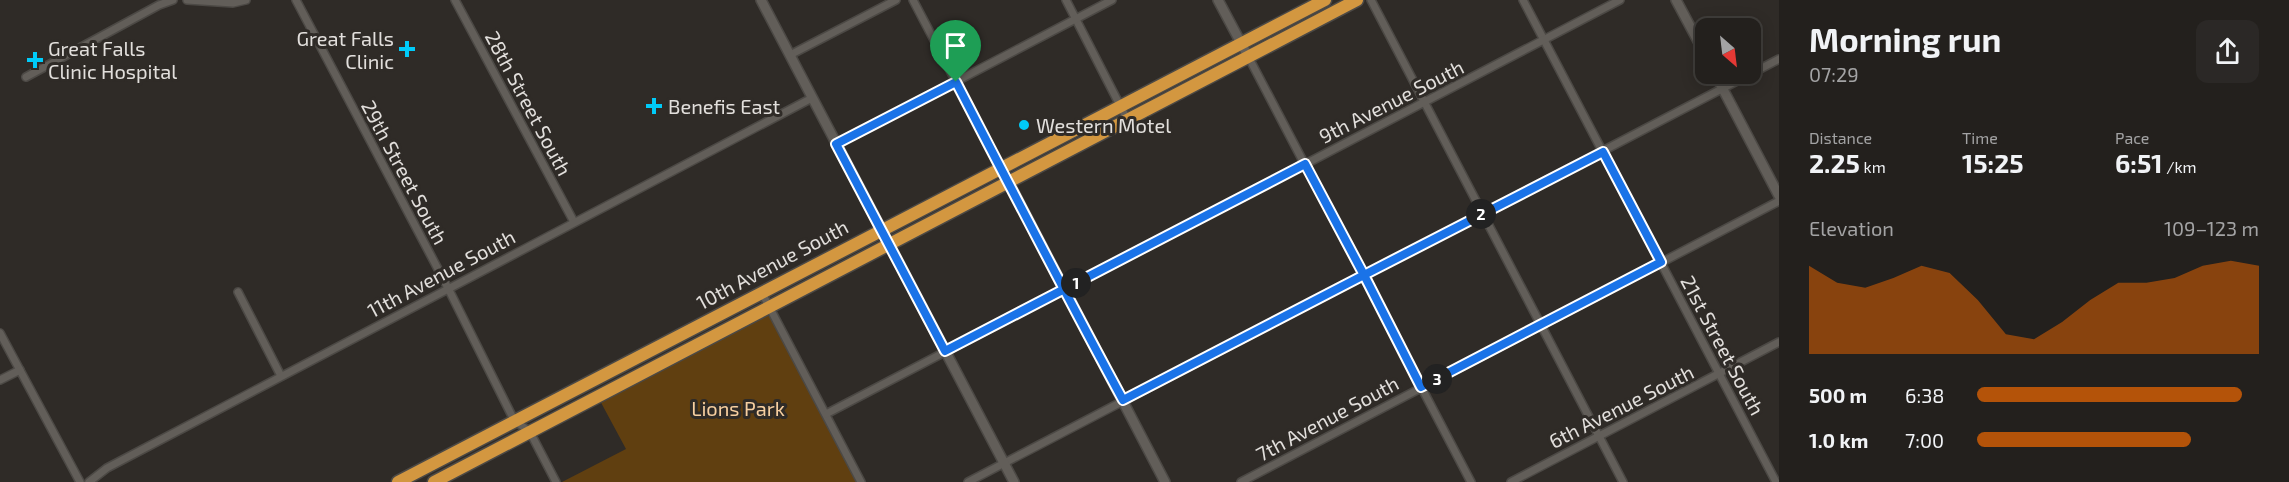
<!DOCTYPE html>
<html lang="en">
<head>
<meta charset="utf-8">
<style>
	body { margin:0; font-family:"Exo 2",sans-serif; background:#2b2826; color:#f1f3f6; height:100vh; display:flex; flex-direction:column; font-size:22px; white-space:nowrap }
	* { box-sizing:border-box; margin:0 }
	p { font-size:20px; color:#a3a3a4 }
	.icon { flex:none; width:33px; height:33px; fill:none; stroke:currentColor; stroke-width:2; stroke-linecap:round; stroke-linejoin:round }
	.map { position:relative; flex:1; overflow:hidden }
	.sheet { display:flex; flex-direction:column; background:#23201d; width:510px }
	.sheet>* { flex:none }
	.needle { width:39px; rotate:152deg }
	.fabs { position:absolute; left:1695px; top:18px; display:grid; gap:12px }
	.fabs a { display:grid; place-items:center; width:66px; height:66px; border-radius:12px; background:#23201d; box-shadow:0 3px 15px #0003,0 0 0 2px #403e3b; font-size:30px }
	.pin { position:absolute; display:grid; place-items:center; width:51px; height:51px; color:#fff; margin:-62px -26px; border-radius:50% 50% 50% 0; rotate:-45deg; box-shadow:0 0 6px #0007 }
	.pin .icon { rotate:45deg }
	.km { position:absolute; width:30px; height:30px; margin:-15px; border-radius:50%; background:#222; color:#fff; font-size:16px; line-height:30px; text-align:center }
	.round { display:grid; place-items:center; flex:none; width:63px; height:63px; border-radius:12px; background:#2b2826 }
	.head { display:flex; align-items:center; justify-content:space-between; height:102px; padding:0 30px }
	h1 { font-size:33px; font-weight:700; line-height:45px }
	.stats { display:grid; grid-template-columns:repeat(3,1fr); gap:9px; height:102px; padding:6px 30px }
	.stats div { display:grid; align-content:center }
	.stats b { font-size:26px; font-weight:700 }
	.stats small { font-size:16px; font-weight:400 }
	.stats p { font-size:16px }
	.chart { height:168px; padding:12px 30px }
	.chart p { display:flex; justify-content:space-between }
	.chart svg { width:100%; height:108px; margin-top:6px; fill:#b45309; opacity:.7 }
	ul { padding:0 30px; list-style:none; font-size:20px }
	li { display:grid; grid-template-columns:96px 72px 1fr; align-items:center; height:45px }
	li i { height:15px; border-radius:8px; background:#b45309 }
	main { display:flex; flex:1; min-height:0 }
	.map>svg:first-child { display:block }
</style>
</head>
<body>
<main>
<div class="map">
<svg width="1779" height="482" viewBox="0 0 1779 482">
	<rect width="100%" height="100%" fill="#2f2b27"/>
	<polygon fill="#603f10" points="770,306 861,482 562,482 626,449 598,397"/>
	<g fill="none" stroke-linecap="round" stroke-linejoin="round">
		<defs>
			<g id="minor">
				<polyline points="187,0 233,3 246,0"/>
				<polyline points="296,0 448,288 514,420 530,432 556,482"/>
				<polyline points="455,0 574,222"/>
				<polyline points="913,0 1008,181"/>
				<polyline points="1066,0 1128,121"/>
				<polyline points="1371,0 1623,482"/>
				<polyline points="1523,0 1776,482"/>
				<polyline points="790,55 896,0"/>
				<polyline points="1249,58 1471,482"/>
				<polyline points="26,77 159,5 173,0"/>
				<polyline points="836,144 1112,0"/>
				<polyline points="238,292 281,376"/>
				<polyline points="762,293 861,482"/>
				<polyline points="0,333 80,482"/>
				<polyline points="0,380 20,370"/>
				<polyline points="826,414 1620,0"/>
				<polyline points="89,482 107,468 812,98"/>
				<polyline points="968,482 1779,59"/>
				<polyline points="1241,482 1779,201"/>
				<polyline points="1511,482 1779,342"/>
			</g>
			<g id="tertiary">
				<polyline points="761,0 1014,482"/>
				<polyline points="1218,0 1249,58"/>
				<polyline points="1676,0 1706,56"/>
				<polyline points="1715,74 1779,196"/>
				<polyline points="1008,181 1165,482"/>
			</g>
			<g id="trunk">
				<polyline points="398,482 1325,0"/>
				<polyline points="434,482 1357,0"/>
			</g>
		</defs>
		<use href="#minor" stroke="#4c4945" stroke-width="10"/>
		<use href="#tertiary" stroke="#4c4945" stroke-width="12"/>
		<use href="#trunk" stroke="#4c4945" stroke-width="15"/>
		<use href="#minor" stroke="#625e59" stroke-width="7"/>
		<use href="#tertiary" stroke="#625e59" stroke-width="9"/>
		<use href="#trunk" stroke="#d39740" stroke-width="12"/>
	</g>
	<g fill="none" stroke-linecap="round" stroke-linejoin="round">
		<defs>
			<path id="route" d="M 956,82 L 836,144 L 945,351 C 1065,288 1185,226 1305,164 L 1364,275 L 1603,152 L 1661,262 L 1421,387 L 1364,275 L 1123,400 C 1066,295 1011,188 956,82"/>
		</defs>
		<use href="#route" stroke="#fff" stroke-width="12"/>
		<use href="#route" stroke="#1a73e8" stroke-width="8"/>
	</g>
	<g fill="#00cbf9" stroke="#2f2b27" stroke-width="2">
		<path d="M404 40h6v6h6v6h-6v6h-6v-6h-6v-6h6z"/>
		<path d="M32 51h6v6h6v6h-6v6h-6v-6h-6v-6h6z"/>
		<path d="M651 97h6v6h6v6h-6v6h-6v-6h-6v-6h6z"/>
		<circle cx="1024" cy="125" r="6"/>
	</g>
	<g text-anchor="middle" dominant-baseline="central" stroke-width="6" stroke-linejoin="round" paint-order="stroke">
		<g font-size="20" fill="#e2dfdc" stroke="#2f2b27" text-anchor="start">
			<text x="394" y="38" text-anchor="end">Great Falls<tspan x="394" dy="23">Clinic</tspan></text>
			<text x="48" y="48">Great Falls<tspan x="48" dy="23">Clinic Hospital</tspan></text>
			<text x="668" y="106">Benefis East</text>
			<text x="1036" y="125">Western Motel</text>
		</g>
		<g font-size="20" fill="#e2dfdc" stroke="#2f2b27">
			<text transform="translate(1391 101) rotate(-27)">9th Avenue South</text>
			<text transform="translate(529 103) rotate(62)">28th Street South</text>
			<text transform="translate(405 172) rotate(62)">29th Street South</text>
			<text transform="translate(772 264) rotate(-28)">10th Avenue South</text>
			<text transform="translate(441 273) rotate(-28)">11th Avenue South</text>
			<text transform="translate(1723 345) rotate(62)">21st Street South</text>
			<text transform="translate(1621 406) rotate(-27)">6th Avenue South</text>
			<text transform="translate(1327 418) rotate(-28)">7th Avenue South</text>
		</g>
		<g font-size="20" fill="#f7cfa0" stroke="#2f2b27">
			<text x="738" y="408">Lions Park</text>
		</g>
	</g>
</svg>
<div class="fabs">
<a><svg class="needle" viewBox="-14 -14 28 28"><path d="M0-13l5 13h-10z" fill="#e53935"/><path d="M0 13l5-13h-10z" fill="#a3a3a4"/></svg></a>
</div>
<div class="pin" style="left:956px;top:82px;background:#1e9e55"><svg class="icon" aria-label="arrive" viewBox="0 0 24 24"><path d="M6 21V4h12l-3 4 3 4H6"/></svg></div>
<b class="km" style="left:1076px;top:283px">1</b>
<b class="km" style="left:1481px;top:214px">2</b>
<b class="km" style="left:1437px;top:379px">3</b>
</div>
<section class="sheet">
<div class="head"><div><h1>Morning run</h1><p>07:29</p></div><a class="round"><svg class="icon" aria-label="share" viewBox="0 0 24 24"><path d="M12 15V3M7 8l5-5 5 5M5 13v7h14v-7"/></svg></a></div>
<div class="stats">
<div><p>Distance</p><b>2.25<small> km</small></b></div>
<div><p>Time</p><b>15:25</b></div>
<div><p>Pace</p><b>6:51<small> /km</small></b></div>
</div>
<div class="chart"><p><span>Elevation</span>109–123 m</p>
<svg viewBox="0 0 160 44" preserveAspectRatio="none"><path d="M0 44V8L10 15L20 17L30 13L40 8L50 11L60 22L70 36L80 38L90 31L100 22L110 15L120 15L130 13L140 8L150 6L160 8V44z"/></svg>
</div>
<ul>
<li><b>500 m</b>6:38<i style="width:94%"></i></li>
<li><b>1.0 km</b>7:00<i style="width:76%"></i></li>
</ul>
</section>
</main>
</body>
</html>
